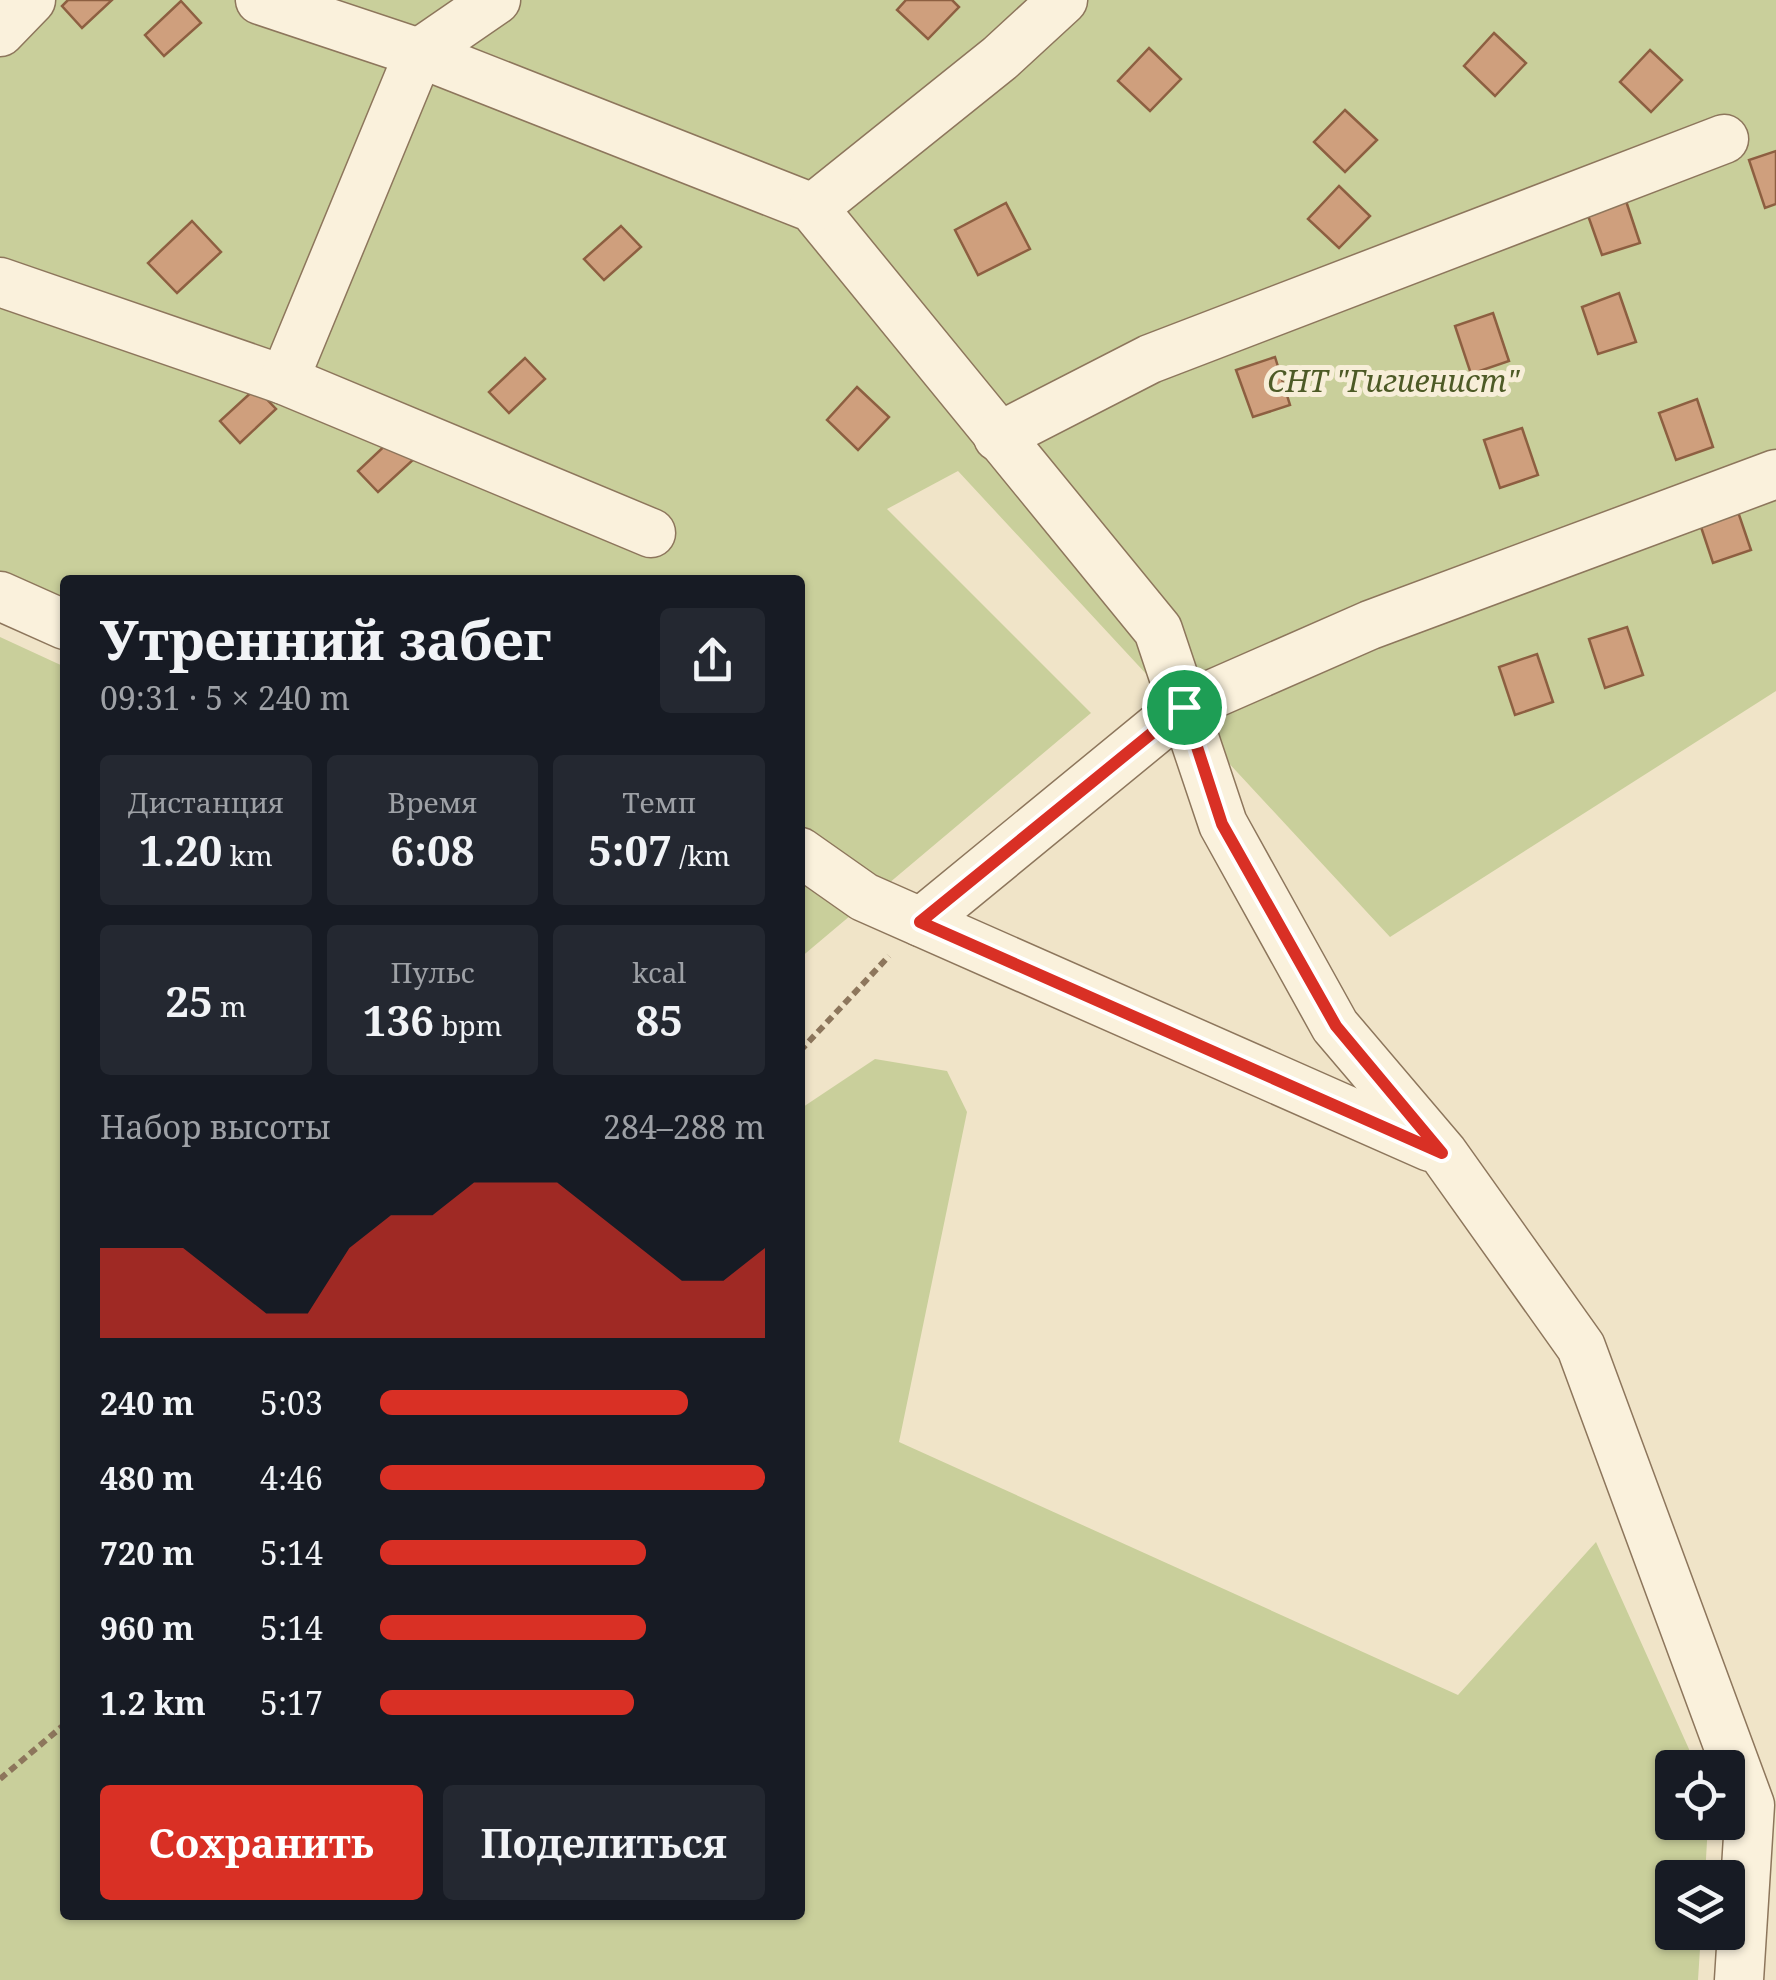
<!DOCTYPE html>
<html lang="ru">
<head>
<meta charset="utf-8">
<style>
	body { margin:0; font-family:"Noto Serif",serif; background:#242831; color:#f1f3f6; height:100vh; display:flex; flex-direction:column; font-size:38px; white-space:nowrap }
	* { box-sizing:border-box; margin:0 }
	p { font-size:32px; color:#9ea1a6 }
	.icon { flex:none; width:55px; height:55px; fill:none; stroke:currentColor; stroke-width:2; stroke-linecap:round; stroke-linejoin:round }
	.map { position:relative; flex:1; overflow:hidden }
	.side { position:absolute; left:60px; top:575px; width:745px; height:1345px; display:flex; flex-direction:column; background:#171b24; border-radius:10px; box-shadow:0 2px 8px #0004 }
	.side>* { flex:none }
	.tools { position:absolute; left:1655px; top:1750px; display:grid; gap:20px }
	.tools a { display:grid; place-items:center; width:90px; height:90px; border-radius:10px; background:#171b24; box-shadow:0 2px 8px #0004; font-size:50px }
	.pin { position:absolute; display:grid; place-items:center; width:85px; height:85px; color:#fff; margin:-42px; border:5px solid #fff; border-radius:50%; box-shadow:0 2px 10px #0007 }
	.round { display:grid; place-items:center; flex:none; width:105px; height:105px; border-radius:10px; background:#242831 }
	.headline { display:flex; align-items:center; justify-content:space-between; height:170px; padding:0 40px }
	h1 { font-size:55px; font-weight:700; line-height:75px }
	.figures { display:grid; grid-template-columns:repeat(3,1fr); gap:15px; height:170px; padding:10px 40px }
	.figures div { display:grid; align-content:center; border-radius:10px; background:#242831; text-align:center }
	.figures b { font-size:42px; font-weight:700 }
	.figures small { font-size:28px; font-weight:400 }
	.figures p { font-size:28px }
	.chart { height:280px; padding:20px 40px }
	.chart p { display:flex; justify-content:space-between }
	.chart svg { width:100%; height:180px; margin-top:10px; fill:#d93025; opacity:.7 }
	.cta { display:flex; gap:20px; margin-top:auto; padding:20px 40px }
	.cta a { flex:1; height:115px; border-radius:10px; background:#d93025; color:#fff; font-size:40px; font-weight:700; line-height:115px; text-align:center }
	.cta a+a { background:#242831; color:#f1f3f6 }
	ul { padding:0 40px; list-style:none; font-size:32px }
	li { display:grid; grid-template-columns:160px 120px 1fr; align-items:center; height:75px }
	li i { height:25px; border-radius:12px; background:#d93025 }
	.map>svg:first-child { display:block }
</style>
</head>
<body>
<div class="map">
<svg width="1776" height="1980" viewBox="0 0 1776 1980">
	<rect width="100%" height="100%" fill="#f0e4c8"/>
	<g fill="#c9cf9b">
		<polygon points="0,0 1776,0 1776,691 1390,937 958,471 887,509 1091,713 800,958 800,580 65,580 65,639 0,612"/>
		<polygon points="0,637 65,667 65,1915 800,1915 800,1109 875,1059 947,1071 967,1112 899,1442 1458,1695 1596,1542 1697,1767 1672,1768 1672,1822 1708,1823 1705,1877 1672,1878 1672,1932 1701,1933 1698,1980 0,1980"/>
	</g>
	<g fill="#cf9f7d" stroke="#8d5f41" stroke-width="2.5">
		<polygon points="68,0 112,0 82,28 62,6"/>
		<polygon points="906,0 952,0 959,7 928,39 897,10"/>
		<polygon points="181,1 201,23 164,56 145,35"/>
		<polygon points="1494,33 1526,63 1495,96 1464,66"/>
		<polygon points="1149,48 1181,79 1150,111 1118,81"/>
		<polygon points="1650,50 1682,80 1651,112 1620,82"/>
		<polygon points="1345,110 1377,140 1345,172 1314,142"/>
		<polygon points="1776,151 1776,204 1765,208 1749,160"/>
		<polygon points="1339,186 1370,216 1339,248 1308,219"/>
		<polygon points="1624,195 1640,243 1602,255 1585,207"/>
		<polygon points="1006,203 1030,249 978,275 955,230"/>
		<polygon points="192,221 221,252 177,293 148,263"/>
		<polygon points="621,226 641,247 604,280 584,259"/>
		<polygon points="1619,293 1636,342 1598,354 1582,307"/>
		<polygon points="1493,313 1509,361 1471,374 1455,326"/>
		<polygon points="1275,357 1290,405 1253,417 1236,370"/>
		<polygon points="525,358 545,379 509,413 489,392"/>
		<polygon points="857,387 889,417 858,450 827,420"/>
		<polygon points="256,388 276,409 240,443 220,421"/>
		<polygon points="1697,399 1713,447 1676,460 1659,413"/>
		<polygon points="1522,428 1538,475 1500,488 1484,440"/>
		<polygon points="394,437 414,459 378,492 358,471"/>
		<polygon points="1735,503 1751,550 1713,563 1697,515"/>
		<polygon points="1627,627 1643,675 1605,688 1589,639"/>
		<polygon points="1537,654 1553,702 1515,715 1499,667"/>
	</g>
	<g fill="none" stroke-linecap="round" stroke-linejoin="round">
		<defs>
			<g id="minor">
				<polyline points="260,0 419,53 813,208 1158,630 1223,824 1335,1026 1443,1153 1581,1347 1750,1805 1739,1980"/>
				<polyline points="0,32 31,0"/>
				<polyline points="813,208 1000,58 1063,0"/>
				<polyline points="0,282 284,380 651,533"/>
				<polyline points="284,380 419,53 496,0"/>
				<polyline points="998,437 1150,359 1724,139"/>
				<polyline points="0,596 65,625"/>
				<polyline points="800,852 864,897 1430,1147"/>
				<polyline points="921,922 1183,707 1370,625 1776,474"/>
			</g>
		</defs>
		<use href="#minor" stroke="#8d765c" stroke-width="51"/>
		<g stroke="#8d765c" stroke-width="6" stroke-dasharray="8 5" stroke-linecap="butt">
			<polyline points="800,1051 889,956"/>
			<polyline points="0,1779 65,1724"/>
		</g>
		<use href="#minor" stroke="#faf1dc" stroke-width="48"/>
	</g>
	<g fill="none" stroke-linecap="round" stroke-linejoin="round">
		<defs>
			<polygon id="route" points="1184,707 1222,824 1336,1026 1442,1153 920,922"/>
		</defs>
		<use href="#route" stroke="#fff" stroke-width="20"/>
		<use href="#route" stroke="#d93025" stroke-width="12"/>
	</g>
	<g text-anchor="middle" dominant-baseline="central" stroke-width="10" stroke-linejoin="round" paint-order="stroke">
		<g font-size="30" font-style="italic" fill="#4d5a26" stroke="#f7eed8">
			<text x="1393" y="380">СНТ "Гигиенист"</text>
		</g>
	</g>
</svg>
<div class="tools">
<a><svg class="icon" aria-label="locate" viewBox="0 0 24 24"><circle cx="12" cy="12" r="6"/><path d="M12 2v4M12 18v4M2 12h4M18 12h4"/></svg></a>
<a><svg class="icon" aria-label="layers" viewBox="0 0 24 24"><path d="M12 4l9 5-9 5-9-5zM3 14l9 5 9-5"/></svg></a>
</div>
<div class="pin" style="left:1184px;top:707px;background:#1e9e55"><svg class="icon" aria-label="arrive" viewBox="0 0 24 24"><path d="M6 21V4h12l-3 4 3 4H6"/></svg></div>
<section class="side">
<div class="headline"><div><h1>Утренний забег</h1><p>09:31 · 5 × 240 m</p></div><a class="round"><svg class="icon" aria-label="share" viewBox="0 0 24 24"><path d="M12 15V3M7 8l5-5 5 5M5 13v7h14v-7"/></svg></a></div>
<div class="figures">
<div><p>Дистанция</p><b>1.20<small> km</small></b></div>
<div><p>Время</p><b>6:08</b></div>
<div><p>Темп</p><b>5:07<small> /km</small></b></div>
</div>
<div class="figures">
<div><b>25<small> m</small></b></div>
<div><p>Пульс</p><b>136<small> bpm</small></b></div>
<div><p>kcal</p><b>85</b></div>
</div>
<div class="chart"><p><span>Набор высоты</span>284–288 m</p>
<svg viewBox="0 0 160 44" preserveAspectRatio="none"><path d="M0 44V22L10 22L20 22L30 30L40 38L50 38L60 22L70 14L80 14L90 6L100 6L110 6L120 14L130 22L140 30L150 30L160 22V44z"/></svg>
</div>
<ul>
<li><b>240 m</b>5:03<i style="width:80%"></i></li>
<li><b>480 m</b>4:46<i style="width:100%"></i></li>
<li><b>720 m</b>5:14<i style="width:69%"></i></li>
<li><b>960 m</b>5:14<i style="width:69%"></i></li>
<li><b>1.2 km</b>5:17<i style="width:66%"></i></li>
</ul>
<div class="cta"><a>Сохранить</a><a>Поделиться</a></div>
</section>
</div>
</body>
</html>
